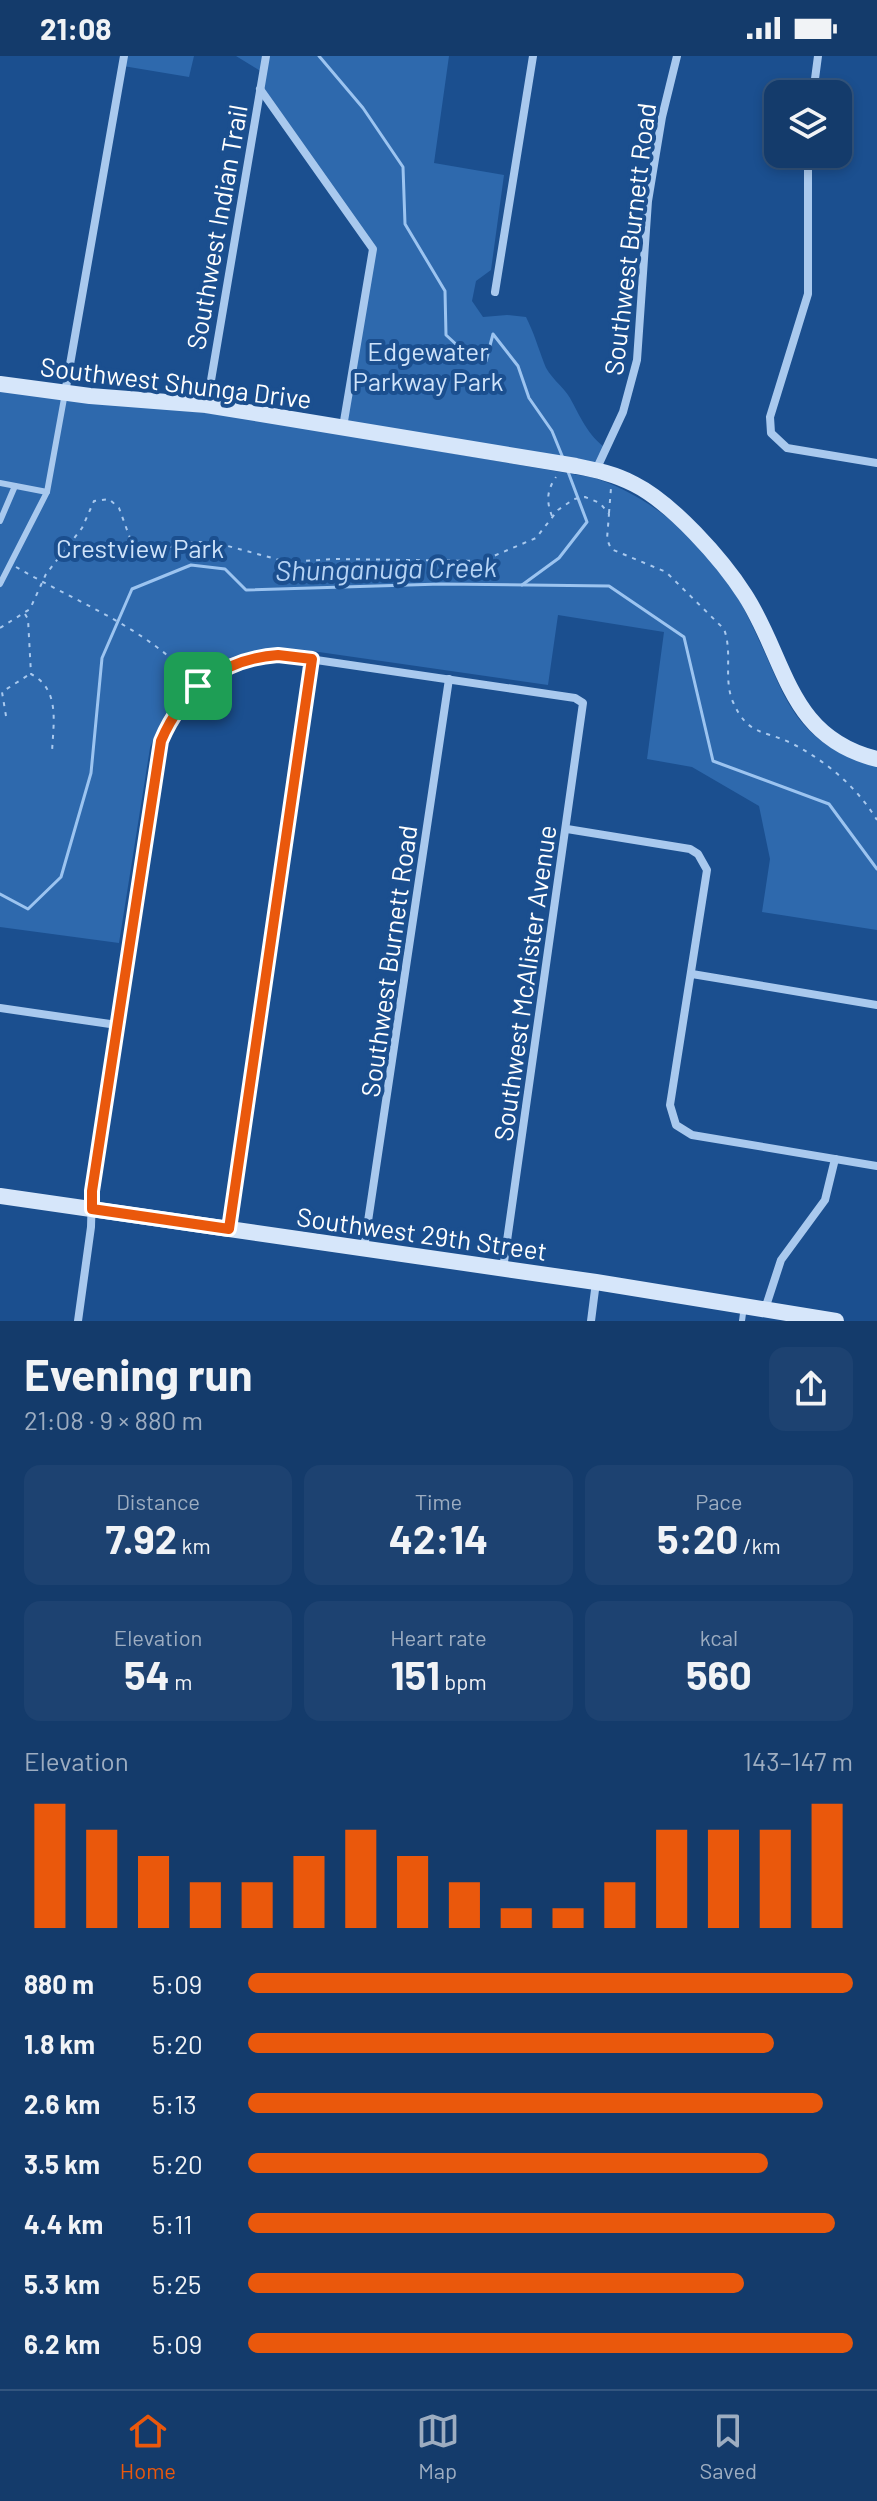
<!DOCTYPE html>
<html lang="en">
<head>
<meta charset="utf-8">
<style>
	body { margin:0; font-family:Barlow,sans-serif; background:#1d4271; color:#f1f3f6; height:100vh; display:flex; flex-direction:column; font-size:30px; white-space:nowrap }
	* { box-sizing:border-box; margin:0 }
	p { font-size:26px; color:#9dadc1 }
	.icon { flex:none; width:44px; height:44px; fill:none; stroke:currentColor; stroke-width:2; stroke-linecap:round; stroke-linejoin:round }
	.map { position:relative; height:1265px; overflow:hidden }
	.side { display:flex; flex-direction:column; background:#143b6b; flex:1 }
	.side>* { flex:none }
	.controls { position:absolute; left:764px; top:24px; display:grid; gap:16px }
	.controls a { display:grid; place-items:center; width:88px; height:88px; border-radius:16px; background:#143b6b; box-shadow:0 4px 12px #0003,0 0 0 2px #33557e; font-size:40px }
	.pin { position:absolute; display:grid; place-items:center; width:68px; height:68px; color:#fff; margin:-34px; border-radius:16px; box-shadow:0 4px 12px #0006 }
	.round { display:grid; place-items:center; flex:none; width:84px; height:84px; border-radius:16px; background:#1d4271 }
	.head { display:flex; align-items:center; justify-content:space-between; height:136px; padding:0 24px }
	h1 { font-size:44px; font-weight:700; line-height:60px }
	.figures { display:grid; grid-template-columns:repeat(3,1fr); gap:12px; height:136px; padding:8px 24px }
	.figures div { display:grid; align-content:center; border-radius:16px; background:#1d4271; text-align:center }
	.figures b { font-size:40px; font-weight:700 }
	.figures small { font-size:22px; font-weight:400 }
	.figures p { font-size:22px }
	.chart { height:224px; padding:16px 24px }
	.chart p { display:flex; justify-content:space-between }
	.chart svg { width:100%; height:144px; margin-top:8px; stroke:#ea580c; stroke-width:6 }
	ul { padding:0 24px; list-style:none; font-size:26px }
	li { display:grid; grid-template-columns:128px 96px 1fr; align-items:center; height:60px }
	li i { height:20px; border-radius:10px; background:#ea580c }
	.status { display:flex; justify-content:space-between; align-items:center; height:56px; padding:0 40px; background:#143b6b; direction:ltr }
	.status svg { height:22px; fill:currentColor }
	.dock { display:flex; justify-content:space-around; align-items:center; height:112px; border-top:2px solid #33557e; background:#143b6b; font-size:22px; color:#9dadc1 }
	.dock a { display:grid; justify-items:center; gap:4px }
	.dock .current { color:#ea580c }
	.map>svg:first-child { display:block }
</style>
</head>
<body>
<div class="status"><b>21:08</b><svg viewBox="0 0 49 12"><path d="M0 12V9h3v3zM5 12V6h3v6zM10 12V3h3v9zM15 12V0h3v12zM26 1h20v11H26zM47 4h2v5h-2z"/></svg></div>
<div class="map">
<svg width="877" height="1265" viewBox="0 0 877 1265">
	<rect width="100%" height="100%" fill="#1b4f8f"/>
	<g fill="#2e69ad">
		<polygon points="124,0 194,0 189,21 123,10"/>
		<path d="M 236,0 L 449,0 L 434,107 L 504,119 L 491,214 L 476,225 L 472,245 L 483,261 L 507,259 L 526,261 C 534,277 538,291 544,307 C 548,320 563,330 570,342 C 580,360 588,380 606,392 L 596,414 L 343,371 L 373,193 L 260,33 L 262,16 Z"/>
		<path d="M 0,335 L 234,360 L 590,421 C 642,434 706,486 733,532 C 744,552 754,573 763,593 C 777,623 787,654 812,677 C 830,695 854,702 877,710 L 877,874 L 762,856 L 770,803 L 759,750 L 692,711 L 647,703 L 664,576 L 558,559 L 548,629 L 298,593 C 223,589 175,621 150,692 L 119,887 L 0,871 Z"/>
	</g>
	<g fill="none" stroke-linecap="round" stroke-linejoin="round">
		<g stroke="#9cc4f0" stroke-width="3">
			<polyline points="319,0 363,52 403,111 405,168 445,235 446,279 471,302 486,305 493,278 518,310 529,342 552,375 563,402"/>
			<polyline points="522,529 559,502 587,466 567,413"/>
			<polyline points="0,838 28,853 61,821 91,717 102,602 132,533 191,509 225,513 246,534 441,528 609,530 684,581 713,705 829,748 877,813"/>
		</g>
		<g stroke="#a9c9ee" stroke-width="2" stroke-dasharray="4 6" stroke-linecap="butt">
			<polyline points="609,457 611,432"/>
			<path d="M 552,460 C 546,445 547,434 556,421"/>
			<path d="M 16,511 C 74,545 147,572 192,623"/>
			<path d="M 25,558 L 28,563 L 31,618 C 61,634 53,668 52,697"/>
			<path d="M 0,572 L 30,553 L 46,518 L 82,472 L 94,445 L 109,443 L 119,452 L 134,493 L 151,495 L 194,486 L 213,486 L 287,506 L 336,503 L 482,505 L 536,482 L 558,454 L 574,443 L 585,441 L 600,447 L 609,458 L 607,483 L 611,493 L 666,516 L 724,573 C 733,597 723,623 733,646 C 748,680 764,674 791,687 C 826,705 856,730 877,764"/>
			<polyline points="6,660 2,636 30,618"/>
		</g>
		<g stroke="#a9c9ee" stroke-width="6">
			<polyline points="0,427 47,436"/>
			<polyline points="0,465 15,430"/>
			<polyline points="0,528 47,436 65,337"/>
			<polyline points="742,1265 744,1250"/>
		</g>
		<g stroke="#a9c9ee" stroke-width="8">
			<polyline points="260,33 373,193 343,371"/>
			<polyline points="813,38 818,0"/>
			<polyline points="808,98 808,238 770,361 771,377 787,392 877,407"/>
			<polyline points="495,236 533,0"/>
			<polyline points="65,337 124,0"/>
			<polyline points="207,348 266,0"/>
			<polyline points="596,414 623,356 637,304 648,145 662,61 677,0"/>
			<polyline points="567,773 690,793 698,798 707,814 670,1049 676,1069 692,1079 877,1110"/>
			<polyline points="692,918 877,949"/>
			<polyline points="0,952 117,969"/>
			<polyline points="229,1172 312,603"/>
			<polyline points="364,1192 449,623"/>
			<polyline points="765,1253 781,1204 825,1144 835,1103"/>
			<path d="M 78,1265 L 91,1171 L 92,1135 L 161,685 C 184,631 229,599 289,600 L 575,642 L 583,647 L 503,1213"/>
			<polyline points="591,1265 596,1226"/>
		</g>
		<g stroke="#d6e6fa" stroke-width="16">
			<path d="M 0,328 L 90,340 L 206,349 L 576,410 C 596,414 615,418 634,428 C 672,447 722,503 745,539 C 787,604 787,681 877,703"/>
			<polyline points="0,1140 596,1226 836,1265"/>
		</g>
	</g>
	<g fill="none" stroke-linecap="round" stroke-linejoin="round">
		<defs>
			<path id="route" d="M 278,599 L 312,603 L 229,1173 L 92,1153 L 92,1135 L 161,685 C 182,635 222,603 278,599 Z"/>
		</defs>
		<use href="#route" stroke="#fff" stroke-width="16"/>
		<use href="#route" stroke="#ea580c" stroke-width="10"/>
	</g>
	<g text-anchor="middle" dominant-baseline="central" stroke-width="8" stroke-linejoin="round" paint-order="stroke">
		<g font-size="26" fill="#fff" stroke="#1b4f8f">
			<text transform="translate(216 171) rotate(-80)">Southwest Indian Trail</text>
			<text transform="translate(629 183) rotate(-83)">Southwest Burnett Road</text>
			<text transform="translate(176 326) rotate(7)">Southwest Shunga Drive</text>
			<text transform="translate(388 905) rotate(-82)">Southwest Burnett Road</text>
			<text transform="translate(524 927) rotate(-82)">Southwest McAlister Avenue</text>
			<text transform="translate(422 1177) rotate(8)">Southwest 29th Street</text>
		</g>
		<g font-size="26" fill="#cfe3fa" stroke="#1b4f8f">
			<text x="428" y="294">Edgewater<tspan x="428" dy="30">Parkway Park</tspan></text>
			<text x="140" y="491">Crestview Park</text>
		</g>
		<g font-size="28" font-style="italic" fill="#b5d3f5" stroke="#1b4f8f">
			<text transform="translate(386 512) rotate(-1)">Shunganuga Creek</text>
		</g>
	</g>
</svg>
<div class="controls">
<a><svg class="icon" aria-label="layers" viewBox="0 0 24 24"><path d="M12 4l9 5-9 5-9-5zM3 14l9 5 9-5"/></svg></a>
</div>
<div class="pin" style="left:198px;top:630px;background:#1e9e55"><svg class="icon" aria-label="arrive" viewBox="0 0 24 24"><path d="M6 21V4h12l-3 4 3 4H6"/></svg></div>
</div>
<section class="side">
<div class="head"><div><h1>Evening run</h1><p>21:08 · 9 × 880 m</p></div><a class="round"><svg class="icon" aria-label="share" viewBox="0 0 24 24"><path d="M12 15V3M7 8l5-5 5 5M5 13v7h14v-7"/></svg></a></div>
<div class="figures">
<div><p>Distance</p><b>7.92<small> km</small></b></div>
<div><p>Time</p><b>42:14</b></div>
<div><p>Pace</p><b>5:20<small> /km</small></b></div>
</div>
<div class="figures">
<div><p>Elevation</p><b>54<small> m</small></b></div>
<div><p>Heart rate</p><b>151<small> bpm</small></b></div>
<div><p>kcal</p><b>560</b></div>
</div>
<div class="chart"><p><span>Elevation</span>143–147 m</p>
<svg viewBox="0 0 160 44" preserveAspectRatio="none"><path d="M5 44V6M15 44V14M25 44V22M35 44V30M45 44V30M55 44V22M65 44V14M75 44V22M85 44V30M95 44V38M105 44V38M115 44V30M125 44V14M135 44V14M145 44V14M155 44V6"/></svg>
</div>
<ul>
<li><b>880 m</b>5:09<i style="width:100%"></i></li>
<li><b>1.8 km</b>5:20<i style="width:87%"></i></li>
<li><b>2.6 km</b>5:13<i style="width:95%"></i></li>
<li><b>3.5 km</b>5:20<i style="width:86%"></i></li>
<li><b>4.4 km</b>5:11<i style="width:97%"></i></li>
<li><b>5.3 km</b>5:25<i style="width:82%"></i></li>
<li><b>6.2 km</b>5:09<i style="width:100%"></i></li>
</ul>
</section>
<nav class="dock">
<a class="current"><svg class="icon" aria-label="home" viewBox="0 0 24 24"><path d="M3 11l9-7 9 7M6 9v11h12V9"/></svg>Home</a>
<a><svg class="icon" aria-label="map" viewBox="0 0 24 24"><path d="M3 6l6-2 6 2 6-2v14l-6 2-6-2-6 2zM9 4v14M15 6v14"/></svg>Map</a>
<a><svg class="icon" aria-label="saved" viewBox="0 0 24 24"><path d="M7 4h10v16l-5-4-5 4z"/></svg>Saved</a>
</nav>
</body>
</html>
